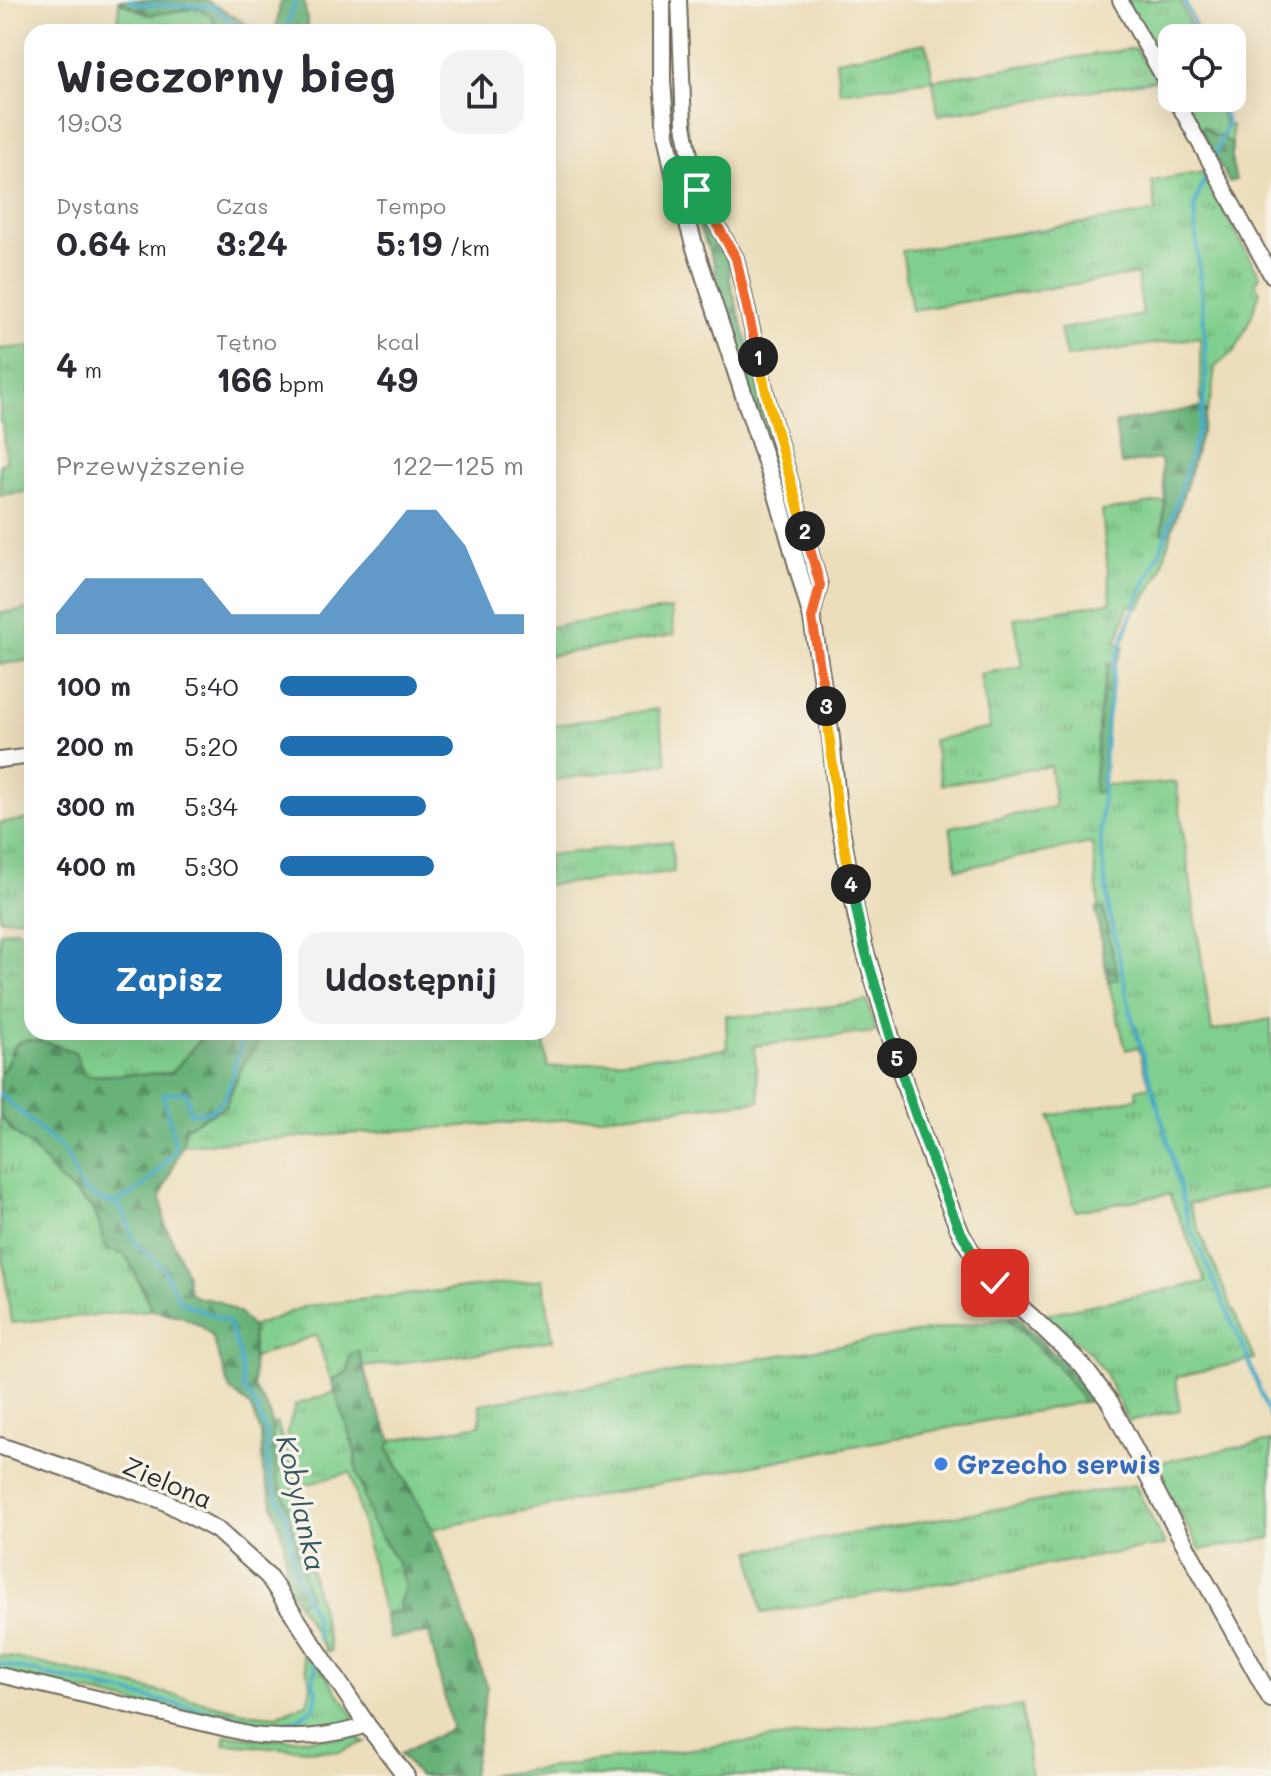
<!DOCTYPE html>
<html lang="pl">
<head>
<meta charset="utf-8">
<style>
	body { margin:0; font-family:Mali,sans-serif; background:#f2f2f3; color:#2b2b33; height:100vh; display:flex; flex-direction:column; font-size:30px; white-space:nowrap }
	* { box-sizing:border-box; margin:0 }
	p { font-size:26px; color:#7c7c81 }
	.icon { flex:none; width:44px; height:44px; fill:none; stroke:currentColor; stroke-width:2; stroke-linecap:round; stroke-linejoin:round }
	.map { position:relative; flex:1; overflow:hidden }
	.details { position:absolute; left:24px; top:24px; width:532px; height:1016px; display:flex; flex-direction:column; background:#fff; border-radius:24px; box-shadow:0 8px 32px #0002 }
	.details>* { flex:none }
	.controls { position:absolute; left:1158px; top:24px; display:grid; gap:16px }
	.controls a { display:grid; place-items:center; width:88px; height:88px; border-radius:16px; background:#fff; box-shadow:0 8px 32px #0002; font-size:40px }
	.pin { position:absolute; display:grid; place-items:center; width:68px; height:68px; color:#fff; margin:-34px; border-radius:16px; box-shadow:0 4px 12px #0006 }
	.km { position:absolute; width:40px; height:40px; margin:-20px; border-radius:50%; background:#222; color:#fff; font-size:22px; line-height:40px; text-align:center }
	.round { display:grid; place-items:center; flex:none; width:84px; height:84px; border-radius:24px; background:#f2f2f3 }
	.head { display:flex; align-items:center; justify-content:space-between; height:136px; padding:0 32px }
	h1 { font-size:44px; font-weight:800; line-height:60px }
	.stats { display:grid; grid-template-columns:repeat(3,1fr); gap:12px; height:136px; padding:8px 32px }
	.stats div { display:grid; align-content:center }
	.stats b { font-size:34px; font-weight:800 }
	.stats small { font-size:22px; font-weight:400 }
	.stats p { font-size:22px }
	.chart { height:224px; padding:16px 32px }
	.chart p { display:flex; justify-content:space-between }
	.chart svg { width:100%; height:144px; margin-top:8px; fill:#1f6fb2; opacity:.7 }
	.cta { display:flex; gap:16px; margin-top:auto; padding:16px 32px }
	.cta a { flex:1; height:92px; border-radius:24px; background:#1f6fb2; color:#fff; font-size:32px; font-weight:800; line-height:92px; text-align:center }
	.cta a+a { background:#f2f2f3; color:#2b2b33 }
	ul { padding:0 32px; list-style:none; font-size:26px }
	li { display:grid; grid-template-columns:128px 96px 1fr; align-items:center; height:60px }
	li i { height:20px; border-radius:10px; background:#1f6fb2 }
	.map>svg:first-child { display:block }
</style>
</head>
<body>
<div class="map">
<svg width="1271" height="1776" viewBox="0 0 1271 1776">
	<defs>
		<pattern id="grass-tufts" width="24" height="20" patternUnits="userSpaceOnUse" patternTransform="scale(2)"><rect width="24" height="20" fill="#81cf8e"/><path d="M3 7l-1-3M5 7V3M7 7l1-3M15 17l-1-3M17 17v-4M19 17l1-3" fill="none" stroke="#6aa874"/></pattern>
		<pattern id="forest-firs" width="22" height="20" patternUnits="userSpaceOnUse" patternTransform="scale(2)"><rect width="22" height="20" fill="#68b279"/><path d="M5 1l3.5 6h-7zM16 11l3.5 6h-7z" fill="#569163"/></pattern>
	</defs>
	<rect width="100%" height="100%" fill="#f7f3e8"/>
	<filter id="ink" filterUnits="userSpaceOnUse"><feTurbulence type="fractalNoise" baseFrequency=".0125" numOctaves="2"/><feDisplacementMap in="SourceGraphic" scale="16" xChannelSelector="R" yChannelSelector="G"/><feConvolveMatrix kernelMatrix="1 2 1 2 8 2 1 2 1" color-interpolation-filters="sRGB"/></filter>
	<filter id="wash" filterUnits="userSpaceOnUse"><feTurbulence type="fractalNoise" baseFrequency=".006" numOctaves="4" result="noise"/><feDisplacementMap in="SourceGraphic" scale="32" xChannelSelector="R" yChannelSelector="G"/><feGaussianBlur stdDeviation="1.8" result="paint"/><feColorMatrix in="noise" values="0 0 0 0 0 0 0 0 0 0 0 0 0 0 0 0 0 1.4 0 .05"/><feComposite in="paint" operator="in"/></filter>
	<g filter="url(#wash)">
		<rect width="100%" height="100%" fill="#ecdebb"/>
		<g fill="url(#grass-tufts)" stroke="#567d5c" stroke-width="2">
			<polygon points="1125,0 1180,0 1195,38 1172,38 1172,80"/>
			<polygon points="119,2 149,15 199,8 211,16 218,32 117,32"/>
			<polygon points="926,43 933,80 1135,48 1157,80 938,115 933,80 840,92 836,60"/>
			<polygon points="1182,98 1216,98 1225,125 1232,125 1232,145 1221,136 1214,136 1204,126 1200,129"/>
			<polygon points="1202,172 1260,276 1255,283 1260,292 1248,325 1235,350 1215,367 1212,394 1207,412 1201,407 1200,337 1066,357 1060,329 1143,315 1137,274 912,310 902,251 1156,212 1152,181"/>
			<polygon points="32,346 32,491 0,495 0,464 7,462 2,423 0,422 0,349"/>
			<polygon points="1165,501 1162,533 1171,533 1160,574 1139,608 1129,605 1116,643 1124,646 1116,664 1109,663 1100,706 1094,792 1102,791 1103,785 1155,784 1176,782 1212,1031 1271,1019 1271,1187 1188,1204 1254,1359 1176,1377 1180,1410 1128,1421 1104,1371 1090,1353 1045,1314 1206,1282 1169,1194 1076,1211 1050,1116 1137,1098 1136,1089 1150,1086 1138,1047 1126,1050 1108,981 1118,979 1102,909 1096,910 1099,906 1092,843 957,869 950,827 1055,807 1050,766 942,785 933,740 990,728 980,674 1023,666 1014,618 1111,602 1102,511"/>
			<polygon points="32,609 32,660 0,664 0,613"/>
			<polygon points="671,609 674,635 548,656 548,627"/>
			<polygon points="658,709 667,763 548,781 548,726"/>
			<polygon points="32,819 32,917 0,919 0,823"/>
			<polygon points="671,841 674,872 548,885 548,855"/>
			<polygon points="16,929 25,934 32,947 32,1032 217,1032 213,1037 199,1040 172,1073 85,1076 15,1045 6,1067 0,1075 0,932"/>
			<path d="M 867,1001 L 876,1032 L 754,1046 L 760,1101 L 601,1117 L 182,1145 L 186,1127 L 226,1106 C 236,1080 246,1047 272,1032 L 543,1032 L 548,1068 L 727,1049 L 726,1015 L 754,1016 Z"/>
			<polygon points="0,1115 11,1130 38,1153 57,1178 90,1206 98,1220 105,1248 125,1255 130,1263 152,1310 11,1323 2,1250 0,1250"/>
			<polygon points="543,1279 553,1340 472,1354 363,1367 358,1351 350,1355 348,1372 331,1380 316,1335 253,1358 252,1327 306,1306"/>
			<polygon points="1007,1318 1056,1364 1084,1402 738,1468 432,1529 388,1448 392,1440 480,1425 480,1404"/>
			<polygon points="335,1392 355,1451 356,1469 372,1522 398,1563 405,1588 399,1603 401,1612 384,1614 350,1472 302,1486 287,1434 295,1405"/>
			<polygon points="277,1423 293,1473 301,1533 331,1651 327,1652 298,1604 308,1597 285,1497 277,1478 271,1425"/>
			<polygon points="1271,1441 1271,1538 1201,1550 1151,1464"/>
			<polygon points="1135,1485 1165,1545 762,1613 751,1551"/>
			<polygon points="295,1631 354,1716 345,1729 269,1734 0,1672 0,1655 39,1663 254,1714 277,1716 308,1702 311,1685"/>
			<polygon points="1022,1706 1031,1776 484,1776"/>
			<polygon points="226,1735 267,1740 355,1737 365,1742 339,1752 224,1744"/>
		</g>
		<g fill="url(#forest-firs)" stroke="#4a6e52" stroke-width="2">
			<polygon points="117,0 206,0 260,32 218,32 211,16 199,8 149,15"/>
			<polygon points="285,0 304,0 309,32 265,32 276,29 280,4"/>
			<polygon points="667,0 673,0 694,193 729,262 730,281 816,587 811,595 724,315 714,263 677,173 671,135"/>
			<polygon points="1204,126 1214,136 1221,136 1232,145 1232,164 1236,180 1229,182 1200,129"/>
			<polygon points="1201,407 1207,412 1188,480 1171,533 1162,533 1165,501 1161,459 1121,464 1115,423"/>
			<polygon points="1109,663 1116,664 1108,717 1103,785 1102,791 1094,793 1100,706"/>
			<polygon points="1103,908 1118,979 1108,981 1096,910"/>
			<path d="M 217,1032 L 272,1032 C 246,1047 236,1080 226,1106 L 186,1127 L 182,1145 L 161,1196 L 165,1224 L 186,1272 L 189,1291 L 196,1297 L 218,1301 L 240,1314 L 252,1327 L 254,1388 L 270,1413 L 277,1478 L 285,1497 L 309,1597 L 298,1604 L 286,1584 L 284,1542 L 263,1471 L 261,1433 L 250,1406 L 230,1390 L 212,1336 L 201,1326 L 184,1317 L 152,1310 L 130,1263 L 125,1255 L 105,1249 L 98,1220 L 90,1206 L 57,1178 L 38,1153 L 11,1130 L 0,1115 L 0,1075 C 7,1066 9,1055 15,1046 C 25,1031 60,1047 75,1052 L 85,1076 L 172,1073 L 199,1040 L 213,1037 Z"/>
			<polygon points="1017,1317 1062,1362 1092,1401 1084,1402 1056,1364 1007,1318"/>
			<polygon points="359,1351 373,1400 392,1440 388,1449 432,1529 459,1596 470,1638 487,1687 472,1776 419,1776 400,1754 452,1728 429,1633 390,1638 384,1614 400,1612 399,1603 405,1588 398,1563 372,1522 356,1469 355,1451 331,1380 348,1372 350,1354"/>
		</g>
		<g fill="none" stroke-linecap="round" stroke-linejoin="round">
			<g stroke="#47aac7" stroke-width="4">
				<polyline points="129,0 138,4 214,7 245,32"/>
				<polyline points="1184,0 1200,38"/>
				<polyline points="285,32 296,0"/>
				<polyline points="1216,153 1227,123 1221,98"/>
				<polyline points="1206,176 1196,201 1194,210 1205,337 1206,387 1200,423 1178,499 1161,549 1136,603 1116,659 1107,720 1100,839 1109,910 1132,1018 1166,1134 1189,1225 1246,1354 1271,1420"/>
				<polyline points="0,1094 65,1152 82,1189 99,1199 114,1204 122,1210 136,1244 161,1265 180,1301 228,1322 240,1356 243,1387 256,1407 266,1433 268,1471 288,1523 295,1571 315,1619 318,1639"/>
				<path d="M 115,1203 C 145,1189 157,1174 176,1148 L 163,1094 L 186,1092 L 190,1113 L 210,1111 L 226,1097 L 245,1032"/>
				<polyline points="0,1664 277,1727 297,1719 314,1708 317,1693 313,1683 316,1660"/>
			</g>
		</g>
	</g>
	<g filter="url(#ink)">
		<g fill="none" stroke-linecap="round" stroke-linejoin="round">
			<defs>
				<g id="minor">
					<polyline points="679,0 684,125 697,190 736,258 769,405 820,585 812,617"/>
					<polyline points="1120,0 1172,93"/>
					<polyline points="1175,98 1271,275"/>
					<polyline points="0,760 32,756"/>
					<path d="M 0,1675 L 252,1735 C 292,1739 328,1738 367,1725"/>
				</g>
				<g id="tertiary">
					<polyline points="662,0 662,81 666,134 674,174 695,248 778,498 812,618 831,738 838,812 857,919 864,947 906,1088 934,1167 961,1234 977,1261 997,1286 1037,1322 1081,1364 1110,1402 1163,1505 1271,1699"/>
					<polyline points="0,1446 162,1500 217,1530 268,1576 367,1725 406,1776"/>
				</g>
			</defs>
			<use href="#minor" stroke="#6f6a5d" stroke-width="18"/>
			<use href="#tertiary" stroke="#6f6a5d" stroke-width="20"/>
			<use href="#minor" stroke="#fff" stroke-width="14"/>
			<use href="#tertiary" stroke="#fff" stroke-width="16"/>
		</g>
	</g>
	<g fill="none" stroke-linecap="round" stroke-linejoin="round" filter="url(#ink)">
		<defs>
			<polyline id="split-1" points="697,190 736,258 758,357"/>
			<polyline id="split-2" points="758,357 769,405 805,531"/>
			<polyline id="split-3" points="805,531 820,585 812,618 826,706"/>
			<polyline id="split-4" points="826,706 838,812 851,884"/>
			<polyline id="split-5" points="851,884 864,947 897,1058"/>
			<path id="split-6" d="M 897,1058 C 914,1115 936,1171 958,1227"/>
			<polyline id="split-7" points="958,1227 977,1261 995,1283"/>
		</defs>
		<use href="#split-1" stroke="#fff" stroke-width="16"/>
		<use href="#split-2" stroke="#fff" stroke-width="16"/>
		<use href="#split-3" stroke="#fff" stroke-width="16"/>
		<use href="#split-4" stroke="#fff" stroke-width="16"/>
		<use href="#split-5" stroke="#fff" stroke-width="16"/>
		<use href="#split-6" stroke="#fff" stroke-width="16"/>
		<use href="#split-7" stroke="#fff" stroke-width="16"/>
		<use href="#split-1" stroke="#f0652b" stroke-width="10"/>
		<use href="#split-2" stroke="#f5b400" stroke-width="10"/>
		<use href="#split-3" stroke="#f0652b" stroke-width="10"/>
		<use href="#split-4" stroke="#f5b400" stroke-width="10"/>
		<use href="#split-5" stroke="#22a559" stroke-width="10"/>
		<use href="#split-6" stroke="#22a559" stroke-width="10"/>
		<use href="#split-7" stroke="#22a559" stroke-width="10"/>
	</g>
	<circle fill="#3f7fe0" stroke="#f7f3e8" stroke-width="3" cx="941" cy="1464" r="8"/>
	<g text-anchor="middle" dominant-baseline="central" stroke-width="7" stroke-linejoin="round" paint-order="stroke">
		<g font-size="26" font-weight="bold" fill="#366cbe" stroke="#f7f3e8" text-anchor="start">
			<text x="957" y="1464">Grzecho serwis</text>
		</g>
		<g font-size="26" fill="#2b2b2b" stroke="#f7f3e8">
			<text transform="translate(168 1482) rotate(23)">Zielona</text>
		</g>
		<g font-size="28" font-style="italic" fill="#355762" stroke="#f7f3e8">
			<text transform="translate(302 1503) rotate(77)">Kobylanka</text>
		</g>
	</g>
</svg>
<div class="controls">
<a><svg class="icon" aria-label="locate" viewBox="0 0 24 24"><circle cx="12" cy="12" r="6"/><path d="M12 2v4M12 18v4M2 12h4M18 12h4"/></svg></a>
</div>
<div class="pin" style="left:697px;top:190px;background:#1e9e55"><svg class="icon" aria-label="arrive" viewBox="0 0 24 24"><path d="M6 21V4h12l-3 4 3 4H6"/></svg></div>
<div class="pin" style="left:995px;top:1283px;background:#d93025"><svg class="icon" aria-label="check" viewBox="0 0 24 24"><path d="M5 12l5 5 9-10"/></svg></div>
<b class="km" style="left:758px;top:357px">1</b>
<b class="km" style="left:805px;top:531px">2</b>
<b class="km" style="left:826px;top:706px">3</b>
<b class="km" style="left:851px;top:884px">4</b>
<b class="km" style="left:897px;top:1058px">5</b>
<section class="details">
<div class="head"><div><h1>Wieczorny bieg</h1><p>19:03</p></div><a class="round"><svg class="icon" aria-label="share" viewBox="0 0 24 24"><path d="M12 15V3M7 8l5-5 5 5M5 13v7h14v-7"/></svg></a></div>
<div class="stats">
<div><p>Dystans</p><b>0.64<small> km</small></b></div>
<div><p>Czas</p><b>3:24</b></div>
<div><p>Tempo</p><b>5:19<small> /km</small></b></div>
</div>
<div class="stats">
<div><b>4<small> m</small></b></div>
<div><p>Tętno</p><b>166<small> bpm</small></b></div>
<div><p>kcal</p><b>49</b></div>
</div>
<div class="chart"><p><span>Przewyższenie</span>122–125 m</p>
<svg viewBox="0 0 160 44" preserveAspectRatio="none"><path d="M0 44V38L10 27L20 27L30 27L40 27L50 27L60 38L70 38L80 38L90 38L100 27L110 17L120 6L130 6L140 17L150 38L160 38V44z"/></svg>
</div>
<ul>
<li><b>100 m</b>5:40<i style="width:56%"></i></li>
<li><b>200 m</b>5:20<i style="width:71%"></i></li>
<li><b>300 m</b>5:34<i style="width:60%"></i></li>
<li><b>400 m</b>5:30<i style="width:63%"></i></li>
</ul>
<div class="cta"><a>Zapisz</a><a>Udostępnij</a></div>
</section>
</div>
</body>
</html>
